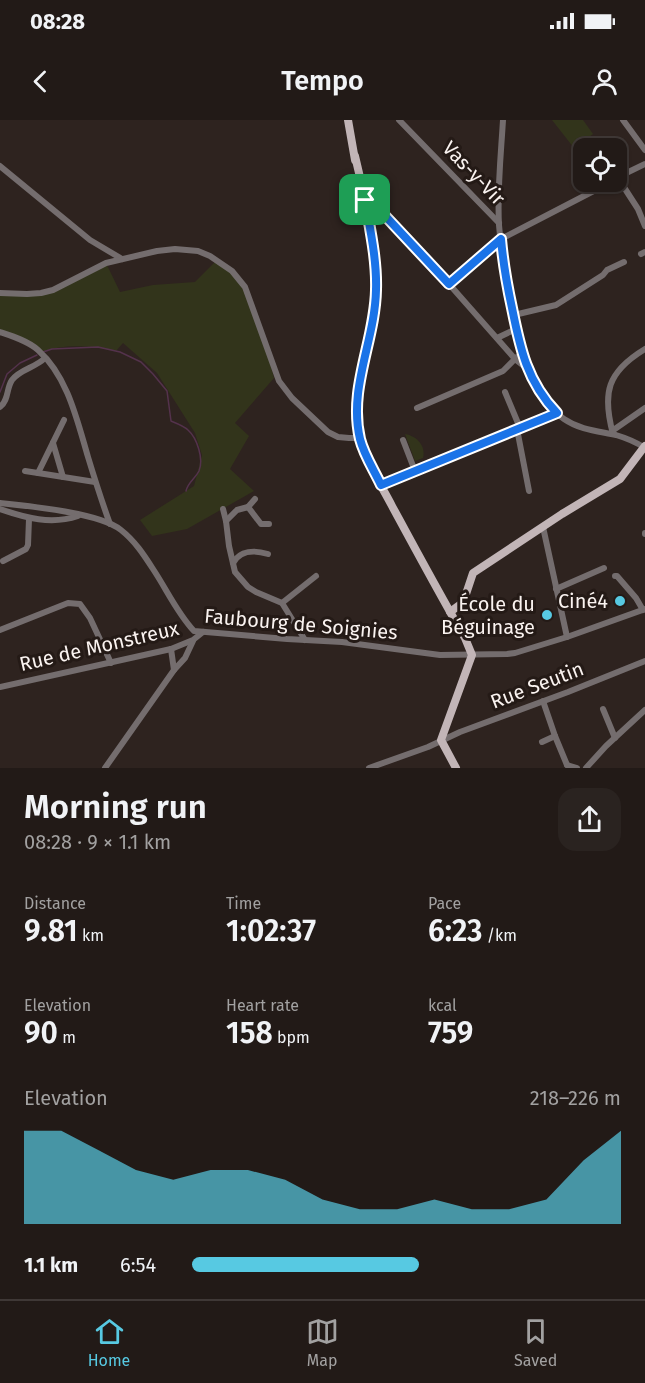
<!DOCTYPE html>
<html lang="en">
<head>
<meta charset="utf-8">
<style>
	body { margin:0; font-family:"Fira Sans",sans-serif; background:#2a2320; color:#f1f3f6; height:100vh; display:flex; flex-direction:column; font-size:22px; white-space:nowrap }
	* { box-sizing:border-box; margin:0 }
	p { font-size:20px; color:#a2a1a1 }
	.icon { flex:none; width:33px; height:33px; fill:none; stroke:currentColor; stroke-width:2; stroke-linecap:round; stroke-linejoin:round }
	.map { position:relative; height:648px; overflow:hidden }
	.details { display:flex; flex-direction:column; background:#221a17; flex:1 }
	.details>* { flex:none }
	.fabs { position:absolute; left:573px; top:18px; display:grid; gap:12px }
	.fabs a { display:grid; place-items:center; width:54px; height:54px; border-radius:12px; background:#221a17; box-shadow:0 2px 4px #0004,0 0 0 2px #3f3836; font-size:30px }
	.pin { position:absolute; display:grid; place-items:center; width:51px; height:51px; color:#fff; margin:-26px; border-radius:12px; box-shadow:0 3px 9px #0006 }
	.round { display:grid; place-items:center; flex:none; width:63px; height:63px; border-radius:18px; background:#2a2320 }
	.head { display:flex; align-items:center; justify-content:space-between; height:102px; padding:0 24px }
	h1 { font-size:33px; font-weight:600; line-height:45px }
	.metrics { display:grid; grid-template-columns:repeat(3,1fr); gap:9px; height:102px; padding:6px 24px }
	.metrics div { display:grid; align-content:center }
	.metrics b { font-size:30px; font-weight:600 }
	.metrics small { font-size:16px; font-weight:400 }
	.metrics p { font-size:16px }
	.chart { height:168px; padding:12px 24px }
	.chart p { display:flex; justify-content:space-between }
	.chart svg { width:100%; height:108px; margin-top:6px; fill:#57c9e2; opacity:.7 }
	ul { padding:0 24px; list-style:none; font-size:20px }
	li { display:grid; grid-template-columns:96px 72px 1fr; align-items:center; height:45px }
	li i { height:15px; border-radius:8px; background:#57c9e2 }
	.status { display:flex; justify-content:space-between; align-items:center; height:42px; padding:0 30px; background:#221a17; direction:ltr }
	.status svg { height:16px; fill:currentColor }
	header { display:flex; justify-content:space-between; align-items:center; height:78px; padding:0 24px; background:#221a17; font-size:27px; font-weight:600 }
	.tabs { display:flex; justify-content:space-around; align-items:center; height:84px; border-top:2px solid #3f3836; background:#221a17; font-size:16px; color:#a2a1a1 }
	.tabs a { display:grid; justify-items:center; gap:3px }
	.tabs .current { color:#57c9e2 }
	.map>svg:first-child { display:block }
</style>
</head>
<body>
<div class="status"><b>08:28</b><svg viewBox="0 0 49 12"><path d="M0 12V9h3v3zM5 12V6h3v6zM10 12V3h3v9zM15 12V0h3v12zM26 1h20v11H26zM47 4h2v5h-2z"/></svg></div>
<header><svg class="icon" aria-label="back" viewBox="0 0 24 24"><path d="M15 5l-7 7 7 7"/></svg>Tempo<svg class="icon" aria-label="person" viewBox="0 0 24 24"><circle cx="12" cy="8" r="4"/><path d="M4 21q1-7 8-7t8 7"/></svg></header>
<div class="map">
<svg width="645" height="648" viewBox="0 0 645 648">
	<rect width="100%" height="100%" fill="#2e231f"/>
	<g fill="#32341b">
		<polygon points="552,0 583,0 593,14 574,28"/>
		<path d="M 217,140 L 239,159 L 261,208 L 274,258 L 235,303 L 249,316 L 230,349 L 254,371 L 187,409 L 152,416 L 140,400 L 194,366 L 202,335 L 195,313 L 157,253 L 123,223 L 116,231 C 93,226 65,223 43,232 L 0,212 L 0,173 L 41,173 L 106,143 L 120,172 L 153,165 L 195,162 Z"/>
		<path d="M 405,314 C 417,316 426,326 423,338 L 415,341 Z"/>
	</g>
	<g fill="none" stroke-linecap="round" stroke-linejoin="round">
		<g stroke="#54324c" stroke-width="1.5">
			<path d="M 43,232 L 52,229 L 98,227 L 120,232 L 141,242 L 153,254 L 167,271 L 171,301 C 176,303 184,306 188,310 C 197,318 204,339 199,351 C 195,359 188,362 186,371"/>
			<polyline points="0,272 7,254 20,243 37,235"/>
		</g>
		<g stroke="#746d6e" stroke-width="6">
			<polyline points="399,0 499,103"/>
			<path d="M 503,0 C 501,34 497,70 499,105 C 501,132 506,159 512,186 C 519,224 529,275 564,299 C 580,310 597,311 616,315 C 626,318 636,322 645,328"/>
			<polyline points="623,0 645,30"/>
			<polyline points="0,46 90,120 122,139"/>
			<polyline points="616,58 645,44"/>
			<polyline points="618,58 638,89 645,106"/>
			<polyline points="362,80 370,80 375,85 449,164 515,239 528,249"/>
			<polyline points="641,134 645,132"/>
			<polyline points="449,164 501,119 611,62"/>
			<polyline points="0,173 27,174 41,173 53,170 106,143 157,131 175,129 198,131 210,136 232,151 245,167 279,261 292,278 328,312 338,317 349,318 360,318"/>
			<polyline points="514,195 556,185 603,155 607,150 624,142"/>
			<path d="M 0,212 C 12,216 28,221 38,230 C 68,257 77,300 88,337 C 95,360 102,382 110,404"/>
			<polyline points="497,218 516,209"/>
			<polyline points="505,272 520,308"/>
			<path d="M 0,287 C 9,280 6,269 12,260 C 20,249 35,248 45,238"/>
			<polyline points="417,288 503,251 517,237"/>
			<polyline points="64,300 38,353 95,362"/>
			<polyline points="517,309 529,371"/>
			<polyline points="612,311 645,288"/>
			<path d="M 613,314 C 602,273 607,252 645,229"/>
			<polyline points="403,320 415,351"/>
			<polyline points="53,323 63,357"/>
			<polyline points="25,351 38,353"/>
			<polyline points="381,365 557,293"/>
			<path d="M 0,383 C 29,386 100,393 121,410 C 135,421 144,435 153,449 C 167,470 177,493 194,511 L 287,519 L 342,522 L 440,535 L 507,534 L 515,533 L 567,517 L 645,489"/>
			<polyline points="248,387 255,379"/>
			<path d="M 0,389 C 26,398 51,405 78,396"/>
			<polyline points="223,389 226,401 229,426 235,452 248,467 256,472 282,483 305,520"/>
			<polyline points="226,401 237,390 248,387 261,404 269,404"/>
			<polyline points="543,407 567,517"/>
			<polyline points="645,414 645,413"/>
			<polyline points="3,441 26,429 28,425 29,399"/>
			<path d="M 233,443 C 240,430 255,430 268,434"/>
			<polyline points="615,456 617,456 636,478 643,490"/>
			<polyline points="556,469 604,448"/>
			<polyline points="282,483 316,456"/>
			<polyline points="0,510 68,483 80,484 90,498 111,543"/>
			<polyline points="171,529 174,550"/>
			<polyline points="0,567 171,529 193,520 203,512"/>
			<polyline points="543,581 555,616 567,645"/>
			<polyline points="603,589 615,618"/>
			<polyline points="542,622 555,616"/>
			<polyline points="567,645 577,648"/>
			<polyline points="105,648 174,550 185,538 193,521"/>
			<polyline points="369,648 428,627 460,612 568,572 645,541"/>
			<polyline points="586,648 606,626 645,590"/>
		</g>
		<g stroke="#c2b5b7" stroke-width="8">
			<polyline points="348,0 355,40"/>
			<path d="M 355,36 C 360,55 364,74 367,94 C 374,128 380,164 373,198 C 367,235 354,269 358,306 C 361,335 379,361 392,386 C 416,430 440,475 465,518 L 472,535 L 441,620 L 456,648"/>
			<polyline points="450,492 461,484 465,477 473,453 562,394 620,359 645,326"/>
		</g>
	</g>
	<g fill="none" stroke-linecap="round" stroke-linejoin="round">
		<defs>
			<path id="route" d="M 365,80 L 370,80 L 375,85 L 449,164 L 501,119 C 503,142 507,165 512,188 C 520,228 527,262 557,293 L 381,365 C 374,350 364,335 360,319 C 348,268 375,221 376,170 C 377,140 370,109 365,80 Z"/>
		</defs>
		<use href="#route" stroke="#fff" stroke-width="12"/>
		<use href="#route" stroke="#1a73e8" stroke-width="8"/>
	</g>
	<g fill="#57c9e2" stroke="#241a16" stroke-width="2">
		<circle cx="620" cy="481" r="6"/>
		<circle cx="547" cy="495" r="6"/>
	</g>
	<g text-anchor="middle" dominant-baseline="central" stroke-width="6" stroke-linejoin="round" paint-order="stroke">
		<g font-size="20" fill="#faf3f0" stroke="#241a16">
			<text transform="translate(474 53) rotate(46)">Vas-y-Vir</text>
			<text transform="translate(301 504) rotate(5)">Faubourg de Soignies</text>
			<text transform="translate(99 526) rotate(-13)">Rue de Monstreux</text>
			<text transform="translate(537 565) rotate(-21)">Rue Seutin</text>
		</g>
		<g font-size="20" fill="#faf3f0" stroke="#241a16" text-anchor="end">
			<text x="608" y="481">Ciné4</text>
			<text x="535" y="484">École du<tspan x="535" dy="23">Béguinage</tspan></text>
		</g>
	</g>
</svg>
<div class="fabs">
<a><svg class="icon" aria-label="locate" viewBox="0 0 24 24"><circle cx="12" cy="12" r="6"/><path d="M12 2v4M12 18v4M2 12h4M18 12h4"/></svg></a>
</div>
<div class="pin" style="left:365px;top:80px;background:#1e9e55"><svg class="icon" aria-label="arrive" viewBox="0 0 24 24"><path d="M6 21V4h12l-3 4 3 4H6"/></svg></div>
</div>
<section class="details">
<div class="head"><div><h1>Morning run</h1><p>08:28 · 9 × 1.1 km</p></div><a class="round"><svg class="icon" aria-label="share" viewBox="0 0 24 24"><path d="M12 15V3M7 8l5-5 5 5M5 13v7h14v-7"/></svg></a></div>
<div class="metrics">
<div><p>Distance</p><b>9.81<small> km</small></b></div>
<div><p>Time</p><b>1:02:37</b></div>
<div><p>Pace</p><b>6:23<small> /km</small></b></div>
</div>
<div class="metrics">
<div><p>Elevation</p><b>90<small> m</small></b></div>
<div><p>Heart rate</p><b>158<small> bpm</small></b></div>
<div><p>kcal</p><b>759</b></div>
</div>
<div class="chart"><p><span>Elevation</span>218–226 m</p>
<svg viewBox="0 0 160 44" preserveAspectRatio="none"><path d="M0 44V6L10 6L20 14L30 22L40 26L50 22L60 22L70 26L80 34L90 38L100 38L110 34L120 38L130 38L140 34L150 18L160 6V44z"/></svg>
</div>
<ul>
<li><b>1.1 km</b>6:54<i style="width:53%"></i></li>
</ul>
</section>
<nav class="tabs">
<a class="current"><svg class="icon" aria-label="home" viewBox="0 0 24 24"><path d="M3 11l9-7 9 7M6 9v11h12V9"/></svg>Home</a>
<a><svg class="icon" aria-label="map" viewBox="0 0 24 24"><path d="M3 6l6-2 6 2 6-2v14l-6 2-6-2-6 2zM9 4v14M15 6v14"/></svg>Map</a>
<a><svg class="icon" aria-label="saved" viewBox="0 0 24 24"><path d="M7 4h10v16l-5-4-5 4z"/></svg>Saved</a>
</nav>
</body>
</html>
